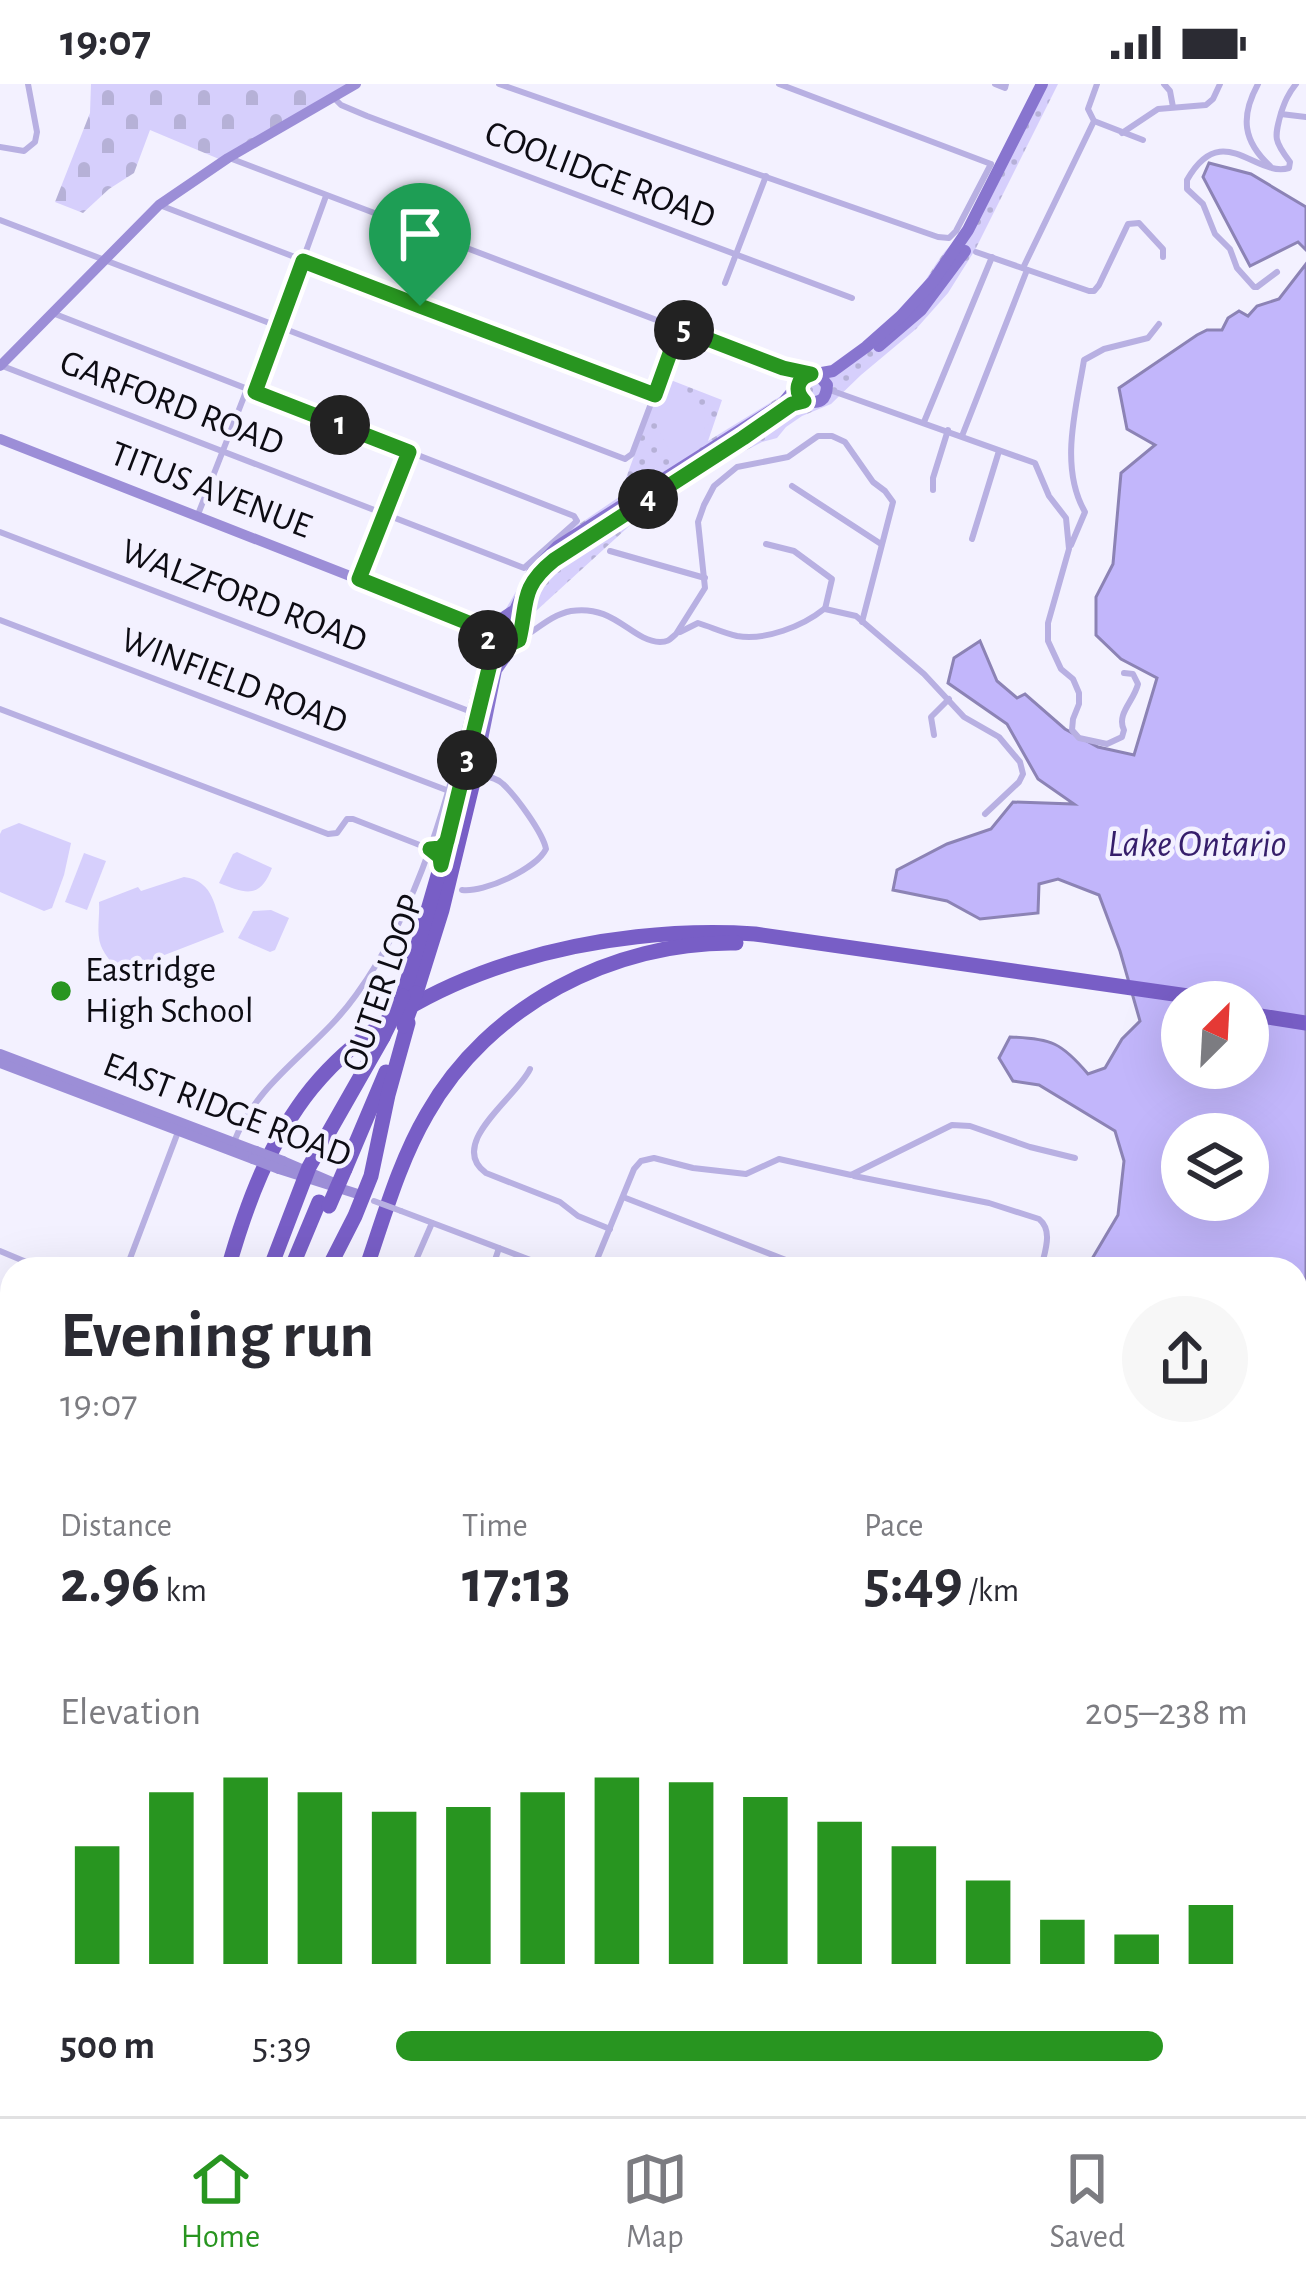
<!DOCTYPE html>
<html lang="en">
<head>
<meta charset="utf-8">
<style>
	body { margin:0; font-family:"Alegreya Sans",sans-serif; background:#f7f7f7; color:#2b2b33; height:100vh; display:flex; flex-direction:column; font-size:45px; white-space:nowrap }
	* { box-sizing:border-box; margin:0 }
	p { font-size:39px; color:#7c7c81 }
	.icon { flex:none; width:66px; height:66px; fill:none; stroke:currentColor; stroke-width:2; stroke-linecap:round; stroke-linejoin:round }
	.map { position:relative; flex:1; overflow:hidden }
	.side { position:absolute; left:0px; top:1173px; width:1308px; height:861px; display:flex; flex-direction:column; background:#fff; border-radius:36px 36px 0 0; box-shadow:0 12px 48px #0002 }
	.side>* { flex:none }
	.needle { width:78px; rotate:24deg }
	.tools { position:absolute; left:1161px; top:897px; display:grid; gap:24px }
	.tools a { display:grid; place-items:center; width:108px; height:108px; border-radius:50%; background:#fff; box-shadow:0 12px 48px #0002; font-size:60px }
	.pin { position:absolute; display:grid; place-items:center; width:102px; height:102px; color:#fff; margin:-123px -51px; border-radius:50% 50% 50% 0; rotate:-45deg; box-shadow:0 0 12px #0007 }
	.pin .icon { rotate:45deg }
	.km { position:absolute; width:60px; height:60px; margin:-30px; border-radius:50%; background:#222; color:#fff; font-size:33px; line-height:60px; text-align:center }
	.round { display:grid; place-items:center; flex:none; width:126px; height:126px; border-radius:63px; background:#f7f7f7 }
	.headline { display:flex; align-items:center; justify-content:space-between; height:204px; padding:0 60px }
	h1 { font-size:66px; font-weight:700; line-height:90px }
	.metrics { display:grid; grid-template-columns:repeat(3,1fr); gap:18px; height:204px; padding:12px 60px }
	.metrics div { display:grid; align-content:center }
	.metrics b { font-size:60px; font-weight:700 }
	.metrics small { font-size:33px; font-weight:400 }
	.metrics p { font-size:33px }
	.chart { height:336px; padding:24px 60px }
	.chart p { display:flex; justify-content:space-between }
	.chart svg { width:100%; height:216px; margin-top:12px; stroke:#289520; stroke-width:6 }
	ul { padding:0 60px; list-style:none; font-size:39px }
	li { display:grid; grid-template-columns:192px 144px 1fr; align-items:center; height:90px }
	li i { height:30px; border-radius:15px; background:#289520 }
	.status { display:flex; justify-content:space-between; align-items:center; height:84px; padding:0 60px; background:#fff; direction:ltr }
	.status svg { height:33px; fill:currentColor }
	.dock { display:flex; justify-content:space-around; align-items:center; height:168px; border-top:3px solid #e1e1e2; background:#fff; font-size:33px; color:#7c7c81 }
	.dock a { display:grid; justify-items:center; gap:6px }
	.dock .on { color:#289520 }
	.map>svg:first-child { display:block }
</style>
</head>
<body>
<div class="status"><b>19:07</b><svg viewBox="0 0 49 12"><path d="M0 12V9h3v3zM5 12V6h3v6zM10 12V3h3v9zM15 12V0h3v12zM26 1h20v11H26zM47 4h2v5h-2z"/></svg></div>
<div class="map">
<svg width="1306" height="2032" viewBox="0 0 1306 2032">
	<defs>
		<pattern id="grass-dots" width="8" height="8" patternUnits="userSpaceOnUse" patternTransform="scale(3)"><rect width="8" height="8" fill="#d6cffc"/><path d="M2 2h.1M6 6h.1" fill="none" stroke="#b6b1d7" stroke-width="1.8" stroke-linecap="round"/></pattern>
		<pattern id="cemetery-stones" width="16" height="16" patternUnits="userSpaceOnUse" patternTransform="scale(3)"><rect width="16" height="16" fill="#d6cffc"/><path d="M2 7V4a2 2 0 0 1 4 0v3zM10 15v-3a2 2 0 0 1 4 0v3z" fill="#b6b1d7"/></pattern>
	</defs>
	<rect width="100%" height="100%" fill="#f3f1ff"/>
	<path fill="url(#grass-dots)" d="M 1037,0 L 1058,0 L 975,166 L 948,209 L 916,245 L 861,291 L 831,320 L 802,332 L 786,343 L 777,354 L 762,358 L 704,388 L 638,434 L 536,527 L 527,557 L 517,569 L 497,565 L 483,552 L 485,535 L 504,528 L 532,480 L 572,445 L 619,413 L 663,293 L 722,316 L 708,357 L 789,307 L 793,301 L 792,296 L 799,284 C 807,284 819,287 827,284 C 847,276 906,223 919,205 C 933,187 941,167 959,154 Z"/>
	<polygon fill="url(#cemetery-stones)" points="91,0 348,0 219,75 150,46 134,89 109,105 83,129 55,118 90,29"/>
	<g fill="#d6cffc">
		<path d="M 674,303 L 709,333 L 710,338 L 678,375 C 654,354 653,327 674,303 Z"/>
		<polygon points="19,739 71,759 64,791 52,824 44,827 0,808 0,750 2,746"/>
		<path d="M 237,768 L 272,784 C 260,815 246,810 219,799 L 233,770 Z"/>
		<polygon points="84,769 106,777 87,826 65,818"/>
		<path d="M 184,793 C 215,797 214,824 224,848 L 118,889 C 113,879 105,872 101,862 C 96,849 100,832 99,818 L 138,803 L 141,807 Z"/>
		<polygon points="271,826 289,834 275,866 270,868 238,854 253,827"/>
	</g>
	<g fill="#c2b6fb" stroke="#8c83b5" stroke-width="3" fill-rule="evenodd">
		<polygon points="1209,79 1251,90 1306,123 1306,166 1298,158 1250,182 1203,93"/>
		<path d="M 1306,180 L 1306,2032 L 890,2032 L 896,2022 L 1296,2022 L 1296,1185 L 1086,1185 L 1118,1131 L 1124,1077 L 1115,1047 L 1039,1001 L 1013,997 L 999,974 L 1010,953 C 1051,954 1062,959 1088,990 L 1105,984 L 1122,955 L 1140,937 L 1120,867 L 1099,811 L 1058,795 L 1039,800 L 1038,829 L 980,835 L 947,817 L 893,806 L 897,786 L 947,760 L 991,745 L 1013,718 L 1074,720 L 1038,695 L 1007,640 L 948,599 L 954,574 L 980,557 L 997,597 L 1017,614 L 1025,610 L 1065,645 L 1098,663 L 1134,671 L 1157,594 L 1121,575 L 1096,551 L 1096,513 L 1113,480 L 1121,389 L 1155,361 L 1127,345 L 1119,304 L 1197,251 L 1207,246 L 1222,246 L 1228,234 L 1239,227 L 1248,232 L 1257,222 L 1279,215 ZM 1182,918 L 1248,918 L 1248,984 L 1182,984 ZM 1182,1050 L 1248,1050 L 1248,1116 L 1182,1116 Z"/>
	</g>
	<g fill="none" stroke-linecap="round" stroke-linejoin="round">
		<polyline stroke="#8c83b5" stroke-width="3" points="219,2032 227,2022"/>
		<g stroke="#b8b0e2" stroke-width="6">
			<polyline points="499,0 938,153 949,154 956,147 991,80 779,0"/>
			<polyline points="995,0 1005,4 1006,0"/>
			<polyline points="1164,0 1170,7 1173,23"/>
			<path d="M 1258,0 C 1240,33 1243,57 1270,82"/>
			<polyline points="333,13 341,21 367,32 852,214"/>
			<polyline points="1281,30 1306,33"/>
			<polyline points="1094,37 1143,56"/>
			<polyline points="1122,49 1158,25 1206,21 1213,15 1220,0"/>
			<polyline points="0,63 24,67 35,58 37,48 28,0"/>
			<polyline points="232,75 783,284 804,288"/>
			<polyline points="162,122 654,311"/>
			<polyline points="0,136 625,375 632,370 679,245"/>
			<polyline points="976,168 1089,207 1094,207 1099,201 1128,140 1139,139 1163,165 1163,173"/>
			<polyline points="1023,184 1094,37 1088,25 1097,0"/>
			<path d="M 1277,188 L 1257,203 L 1254,203 L 1237,184 L 1230,165 L 1215,150 L 1203,120 L 1187,105 L 1187,96 C 1222,34 1255,94 1289,84 L 1290,78 C 1274,57 1274,54 1281,29 C 1285,17 1288,10 1296,0"/>
			<polyline points="725,199 766,92"/>
			<polyline points="0,281 524,484 577,437 574,432 55,230"/>
			<path d="M 827,305 L 1035,379 L 1049,412 L 1066,434 L 1069,465 L 1048,539 L 1048,557 L 1061,585 L 1073,595 L 1079,609 L 1079,620 L 1073,635 L 1072,646 L 1079,654 L 1107,660 L 1122,653 L 1124,646 C 1116,630 1134,617 1138,600 L 1133,590 L 1124,589"/>
			<polyline points="255,308 326,112"/>
			<polyline points="924,338 992,173"/>
			<polyline points="962,352 1027,186"/>
			<polyline points="792,402 881,460"/>
			<polyline points="933,406 933,394 948,346"/>
			<polyline points="197,433 247,305"/>
			<polyline points="0,448 469,627"/>
			<polyline points="972,455 999,367"/>
			<polyline points="766,460 794,467 832,495 825,525"/>
			<path d="M 1071,461 L 1085,428 C 1059,383 1076,325 1084,276 L 1104,265 L 1148,254 L 1159,240"/>
			<polyline points="610,467 705,494"/>
			<polyline points="359,495 409,367"/>
			<polyline points="825,525 856,532 924,590 964,633 999,653 1020,678 1023,690 1019,698 985,730"/>
			<polyline points="0,536 449,707"/>
			<path d="M 680,548 L 698,539 C 711,543 724,549 737,552 C 765,557 803,542 824,525"/>
			<path d="M 521,555 C 536,546 553,530 571,527 C 615,520 631,557 660,558 C 669,558 670,555 676,550 L 705,504 L 698,438 L 704,421 L 714,402 L 737,383 L 788,373 L 818,352 L 832,352 L 845,358 L 873,398 L 885,407 L 893,418 L 862,538"/>
			<polyline points="0,625 328,750 337,749 347,735 353,735 430,765 441,776"/>
			<polyline points="934,651 931,633 949,615"/>
			<path d="M 462,806 C 484,809 536,785 546,765 C 543,749 516,712 503,700 C 496,693 485,692 476,690"/>
			<path d="M 530,985 C 517,1013 446,1060 486,1089 L 560,1118 L 578,1132 L 610,1145"/>
			<path d="M 234,1058 C 258,995 318,965 356,911 C 427,813 453,692 482,577"/>
			<path d="M 854,1092 L 989,1119 L 1039,1135 C 1054,1147 1044,1169 1041,1185"/>
			<polyline points="623,1113 809,1185"/>
			<polyline points="401,1127 554,1185"/>
			<polyline points="0,1167 43,1185"/>
			<polyline points="126,1185 178,1048"/>
			<polyline points="412,1185 432,1139"/>
			<polyline points="492,1185 499,1164"/>
			<polyline points="593,1185 634,1085 641,1077 654,1074 693,1084 746,1090 779,1075 851,1091 952,1041 970,1042 1030,1063 1075,1074"/>
			<polyline points="924,1185 932,1181 938,1185"/>
			<polyline points="0,1394 12,1392"/>
			<polyline points="0,1460 12,1459"/>
			<polyline points="0,1855 12,1862"/>
			<polyline points="0,1976 12,1980"/>
			<polyline points="365,2022 374,2032"/>
			<polyline points="521,2022 546,2032"/>
			<polyline points="388,2032 397,2022"/>
			<polyline points="573,2032 608,2022"/>
			<polyline points="828,2032 836,2022"/>
		</g>
		<g stroke="#9c8ed7" stroke-width="10">
			<polyline points="0,282 159,121 228,74 356,0"/>
			<polyline points="0,355 480,543"/>
			<polyline points="0,970 256,1067"/>
			<polyline points="0,979 253,1075"/>
			<polyline points="283,1077 339,1101"/>
			<polyline points="279,1085 364,1112"/>
		</g>
		<g stroke="#8875cf" stroke-width="12">
			<polyline points="879,262 921,226 965,167"/>
			<path d="M 785,325 C 804,310 826,330 827,301 L 819,291"/>
			<polyline points="544,484 763,340"/>
			<polyline points="473,540 485,551 490,562"/>
			<polyline points="475,690 496,586 520,552 525,516"/>
			<polyline points="441,781 494,564 494,540 515,526 532,489 558,462 783,319 805,292 833,287 866,263 901,232 933,197 968,146 1042,0"/>
		</g>
		<g stroke="#785ec6" stroke-width="15">
			<polyline points="416,909 442,826 475,690"/>
			<polyline points="403,912 441,781"/>
			<polyline points="1248,930 1306,939"/>
			<polyline points="345,1085 386,988"/>
			<path d="M 228,1185 C 246,1121 270,1056 312,1004 C 411,883 606,840 755,850 L 1230,918"/>
			<polyline points="270,1185 309,1083 383,953"/>
			<polyline points="291,1185 319,1118"/>
			<polyline points="328,1185 355,1132 371,1092 388,1011 408,939"/>
			<path d="M 366,1185 C 384,1133 399,1078 427,1030 C 488,922 613,857 736,859"/>
			<polyline points="0,1527 12,1526"/>
			<polyline points="0,1616 12,1618"/>
			<polyline points="0,1633 12,1639"/>
			<polyline points="108,2032 110,2022"/>
			<polyline points="123,2032 124,2022"/>
		</g>
		<polyline stroke="#b8b0e2" stroke-width="6" points="374,1117 401,1127"/>
		<g stroke="#9c8ed7" stroke-width="10">
			<polyline points="256,1067 283,1077"/>
			<polyline points="253,1075 279,1085"/>
		</g>
		<g stroke="#785ec6" stroke-width="15">
			<polyline points="404,942 416,909"/>
			<polyline points="383,953 403,912"/>
			<polyline points="329,1122 345,1085"/>
		</g>
	</g>
	<g fill="none" stroke-linecap="round" stroke-linejoin="round">
		<defs>
			<path id="route" d="M 420,222 L 303,177 L 255,308 L 409,368 L 359,495 L 476,542 L 490,561 L 490,580 L 447,757 L 441,764 L 430,765 L 440,773 L 441,781 L 494,564 L 495,555 L 506,562 L 519,556 C 528,520 519,504 554,476 L 743,354 L 792,320 L 804,317 C 794,307 797,294 811,290 L 783,284 L 679,244 L 655,311 L 420,222"/>
		</defs>
		<use href="#route" stroke="#fff" stroke-width="24"/>
		<use href="#route" stroke="#289520" stroke-width="15"/>
	</g>
	<circle fill="#289520" stroke="#f3f1ff" stroke-width="4.5" cx="61" cy="907" r="12"/>
	<g text-anchor="middle" dominant-baseline="central" stroke-width="9" stroke-linejoin="round" paint-order="stroke">
		<g font-size="36" fill="#0d0c13" stroke="#f3f1ff">
			<text transform="translate(600 91) rotate(21)">COOLIDGE ROAD</text>
			<text transform="translate(172 319) rotate(21)">GARFORD ROAD</text>
			<text transform="translate(211 406) rotate(21)">TITUS AVENUE</text>
			<text transform="translate(244 512) rotate(21)">WALZFORD ROAD</text>
			<text transform="translate(234 597) rotate(21)">WINFIELD ROAD</text>
			<text transform="translate(383 899) rotate(-71)">OUTER LOOP</text>
			<text transform="translate(227 1026) rotate(21)">EAST RIDGE ROAD</text>
		</g>
		<g font-size="36" fill="#0d0c13" stroke="#f3f1ff" text-anchor="start">
			<text x="85" y="886">Eastridge<tspan x="85" dy="41">High School</tspan></text>
		</g>
		<g font-size="39" font-style="italic" fill="#361e6b" stroke="#f3f1ff">
			<text x="1197" y="760">Lake Ontario</text>
		</g>
	</g>
</svg>
<div class="tools">
<a><svg class="needle" viewBox="-14 -14 28 28"><path d="M0-13l5 13h-10z" fill="#e53935"/><path d="M0 13l5-13h-10z" fill="#7c7c81"/></svg></a>
<a><svg class="icon" aria-label="layers" viewBox="0 0 24 24"><path d="M12 4l9 5-9 5-9-5zM3 14l9 5 9-5"/></svg></a>
</div>
<div class="pin" style="left:420px;top:222px;background:#1e9e55"><svg class="icon" aria-label="arrive" viewBox="0 0 24 24"><path d="M6 21V4h12l-3 4 3 4H6"/></svg></div>
<b class="km" style="left:340px;top:341px">1</b>
<b class="km" style="left:488px;top:556px">2</b>
<b class="km" style="left:467px;top:676px">3</b>
<b class="km" style="left:648px;top:415px">4</b>
<b class="km" style="left:684px;top:246px">5</b>
<section class="side">
<div class="headline"><div><h1>Evening run</h1><p>19:07</p></div><a class="round"><svg class="icon" aria-label="share" viewBox="0 0 24 24"><path d="M12 15V3M7 8l5-5 5 5M5 13v7h14v-7"/></svg></a></div>
<div class="metrics">
<div><p>Distance</p><b>2.96<small> km</small></b></div>
<div><p>Time</p><b>17:13</b></div>
<div><p>Pace</p><b>5:49<small> /km</small></b></div>
</div>
<div class="chart"><p><span>Elevation</span>205–238 m</p>
<svg viewBox="0 0 160 44" preserveAspectRatio="none"><path d="M5 44V20M15 44V9M25 44V6M35 44V9M45 44V13M55 44V12M65 44V9M75 44V6M85 44V7M95 44V10M105 44V15M115 44V20M125 44V27M135 44V35M145 44V38M155 44V32"/></svg>
</div>
<ul>
<li><b>500 m</b>5:39<i style="width:90%"></i></li>
</ul>
</section>
</div>
<nav class="dock">
<a class="on"><svg class="icon" aria-label="home" viewBox="0 0 24 24"><path d="M3 11l9-7 9 7M6 9v11h12V9"/></svg>Home</a>
<a><svg class="icon" aria-label="map" viewBox="0 0 24 24"><path d="M3 6l6-2 6 2 6-2v14l-6 2-6-2-6 2zM9 4v14M15 6v14"/></svg>Map</a>
<a><svg class="icon" aria-label="saved" viewBox="0 0 24 24"><path d="M7 4h10v16l-5-4-5 4z"/></svg>Saved</a>
</nav>
</body>
</html>
